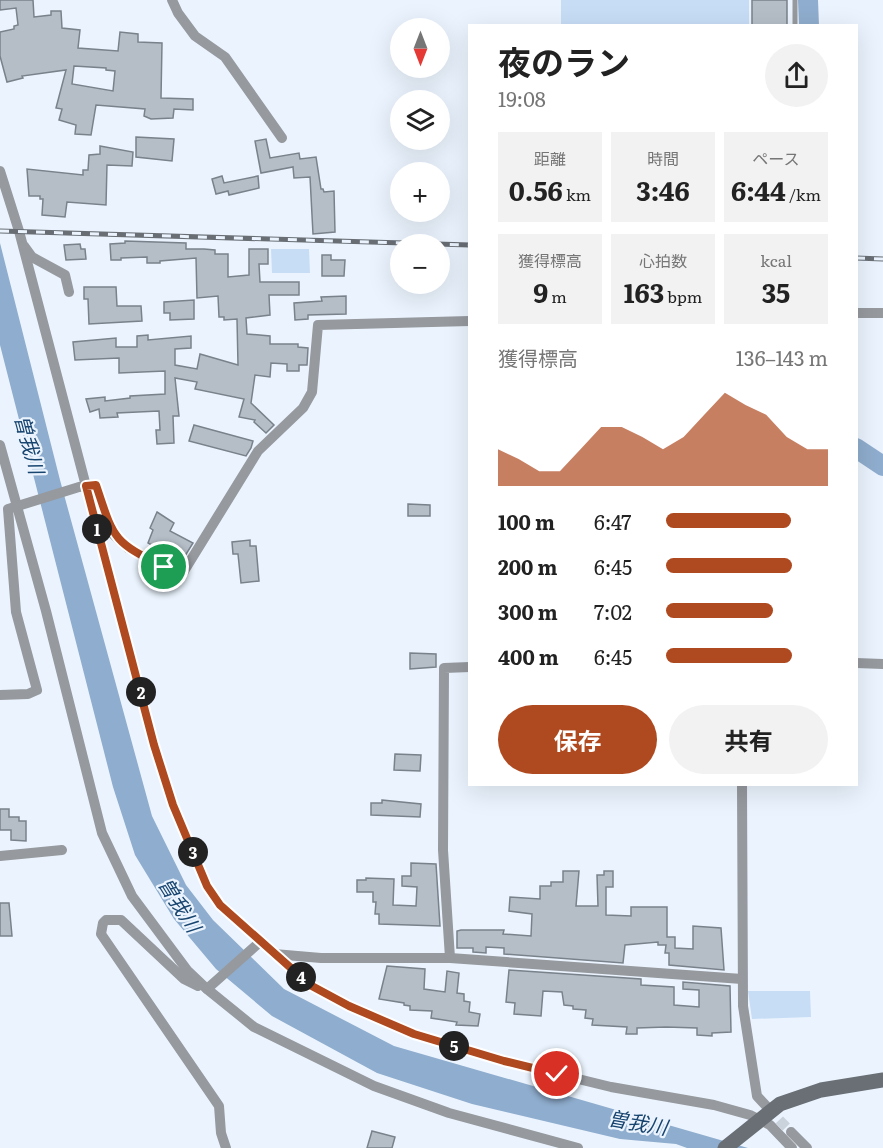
<!DOCTYPE html>
<html lang="ja">
<head>
<meta charset="utf-8">
<style>
	body { margin:0; font-family:Literata,"Noto Sans JP",serif; background:#f2f2f2; color:#222; height:100vh; display:flex; flex-direction:column; font-size:22px; white-space:nowrap }
	* { box-sizing:border-box; margin:0 }
	p { font-size:20px; color:#767676 }
	.icon { flex:none; width:33px; height:33px; fill:none; stroke:currentColor; stroke-width:2; stroke-linecap:round; stroke-linejoin:round }
	.map { position:relative; flex:1; overflow:hidden }
	.side { position:absolute; left:468px; top:24px; width:390px; height:762px; display:flex; flex-direction:column; background:#fff; border-radius:0px; box-shadow:0 6px 24px #0002 }
	.side>* { flex:none }
	.needle { width:39px; rotate:180deg }
	.buttons { position:absolute; left:390px; top:18px; display:grid; gap:12px }
	.buttons a { display:grid; place-items:center; width:60px; height:60px; border-radius:50%; background:#fff; box-shadow:0 6px 24px #0002; font-size:30px }
	.pin { position:absolute; display:grid; place-items:center; width:51px; height:51px; color:#fff; margin:-26px; border:3px solid #fff; border-radius:50%; box-shadow:0 2px 6px #0007 }
	.km { position:absolute; width:30px; height:30px; margin:-15px; border-radius:50%; background:#222; color:#fff; font-size:16px; line-height:30px; text-align:center }
	.round { display:grid; place-items:center; flex:none; width:63px; height:63px; border-radius:32px; background:#f2f2f2 }
	.summary { display:flex; align-items:center; justify-content:space-between; height:102px; padding:0 30px }
	h1 { font-size:33px; font-weight:700; line-height:45px }
	.stats { display:grid; grid-template-columns:repeat(3,1fr); gap:9px; height:102px; padding:6px 30px }
	.stats div { display:grid; align-content:center; border-radius:0px; background:#f2f2f2; text-align:center }
	.stats b { font-size:26px; font-weight:700 }
	.stats small { font-size:16px; font-weight:400 }
	.stats p { font-size:16px }
	.chart { height:168px; padding:12px 30px }
	.chart p { display:flex; justify-content:space-between }
	.chart svg { width:100%; height:108px; margin-top:6px; fill:#af491f; opacity:.7 }
	.action { display:flex; gap:12px; margin-top:auto; padding:12px 30px }
	.action a { flex:1; height:69px; border-radius:36px; background:#af491f; color:#fff; font-size:24px; font-weight:700; line-height:69px; text-align:center }
	.action a+a { background:#f2f2f2; color:#222 }
	ul { padding:0 30px; list-style:none; font-size:20px }
	li { display:grid; grid-template-columns:96px 72px 1fr; align-items:center; height:45px }
	li i { height:15px; border-radius:8px; background:#af491f }
	.map>svg:first-child { display:block }
</style>
</head>
<body>
<div class="map">
<svg width="883" height="1148" viewBox="0 0 883 1148">
	<rect width="100%" height="100%" fill="#ebf4fe"/>
	<g fill="#c7ddf6">
		<rect x="561" y="0" width="188" height="25"/>
		<polygon points="271,249 309,249 310,273 272,273"/>
		<polygon points="748,991 810,991 811,1017 752,1019"/>
	</g>
	<polygon fill="#8fadce" points="0,243 60,480 152,816 186,885 213,920 284,989 394,1046 748,1148 687,1148 676,1144 620,1139 472,1104 377,1073 272,1016 216,969 174,919 135,855 113,787 0,345"/>
	<g fill="none" stroke-linecap="round" stroke-linejoin="round">
		<g stroke="#8fadce" stroke-width="20">
			<polyline points="808,0 809,26"/>
			<polyline points="856,448 883,466"/>
		</g>
	</g>
	<g fill="#b5bec7" stroke="#79818a" stroke-width="1.5" fill-rule="evenodd">
		<path d="M 0,0 L 33,0 L 34,17 L 51,15 L 51,11 L 61,11 L 62,28 L 80,30 L 78,48 L 118,51 L 120,32 L 138,34 L 138,42 L 162,43 L 161,98 L 193,99 L 193,110 L 174,109 L 173,118 L 151,119 L 144,116 L 145,109 L 96,105 L 91,135 L 75,134 L 76,125 L 59,120 L 62,109 L 56,108 L 66,70 L 22,76 L 23,78 L 7,82 L 0,56 L 0,32 L 14,29 L 14,26 L 18,25 L 16,8 L 0,10 ZM 74,66 L 106,68 L 106,70 L 115,71 L 113,91 L 72,84 Z"/>
		<rect x="752" y="0" width="35" height="26"/>
		<polygon points="136,137 174,139 172,161 136,157"/>
		<polygon points="266,139 270,158 299,153 300,159 316,157 321,189 323,189 324,192 334,191 335,232 313,234 310,177 294,178 293,167 261,173 255,141"/>
		<polygon points="100,146 133,152 132,166 107,165 106,205 67,202 65,217 42,215 43,199 40,199 40,196 29,196 27,169 83,175 83,170 88,170 89,155 100,154"/>
		<polygon points="222,176 224,183 258,176 259,188 229,195 228,191 216,194 212,179"/>
		<polygon points="125,241 186,243 186,249 204,249 215,250 215,254 228,254 228,277 249,275 249,249 268,249 268,264 259,264 260,282 299,282 299,295 269,295 270,315 246,318 247,334 270,336 270,344 298,344 298,347 308,348 307,365 299,365 299,371 287,371 287,364 271,363 270,377 255,375 251,403 274,425 266,433 254,422 255,420 239,417 244,399 195,389 197,382 175,378 179,416 173,416 174,443 157,444 156,430 160,430 159,411 117,413 118,417 100,418 99,409 90,412 86,399 105,397 105,401 130,398 130,396 165,394 165,371 119,373 119,358 75,360 73,342 116,338 116,347 137,347 137,336 148,335 148,340 191,336 191,348 175,349 175,365 197,369 200,354 238,365 237,319 224,320 224,317 219,317 218,296 197,298 196,258 160,261 160,263 147,263 147,257 121,258 121,260 111,260 110,244 125,243"/>
		<polygon points="80,244 81,249 85,249 86,259 66,260 64,245"/>
		<polygon points="322,255 331,255 331,260 345,260 344,276 322,276"/>
		<polygon points="84,287 116,287 117,306 141,306 142,321 89,324 88,299 84,299"/>
		<polygon points="346,296 346,314 308,315 308,319 295,320 294,303 322,301 321,297"/>
		<polygon points="194,300 194,319 170,320 170,313 164,313 164,302"/>
		<polygon points="194,425 253,441 251,448 246,456 189,441"/>
		<polygon points="408,504 430,505 430,516 408,516"/>
		<polygon points="157,512 174,523 170,531 193,543 180,564 155,551 157,548 148,543 153,530 150,528"/>
		<polygon points="250,540 250,546 256,546 259,581 241,583 238,554 233,554 232,542"/>
		<polygon points="410,653 436,654 436,667 410,669"/>
		<polygon points="395,754 421,755 420,771 394,770"/>
		<polygon points="382,800 421,804 420,817 371,815 371,803 382,803"/>
		<polygon points="0,809 9,809 9,817 19,817 19,821 26,821 26,841 11,840 11,830 0,830"/>
		<polygon points="411,863 436,864 440,926 379,924 379,914 375,914 376,902 373,902 373,892 357,892 357,880 366,880 366,878 394,879 393,905 416,906 417,887 402,886 402,876 411,876"/>
		<polygon points="563,871 579,871 576,906 598,906 597,875 604,875 604,871 613,871 613,887 606,887 606,915 631,916 631,907 667,907 667,937 675,937 675,948 693,949 693,926 721,928 724,970 669,965 669,953 665,953 666,945 658,945 658,942 625,945 623,963 504,954 504,948 486,947 486,953 473,952 473,948 457,948 457,931 461,930 504,930 503,934 531,936 532,914 509,911 510,897 540,899 540,886 551,886 551,882 563,882"/>
		<polygon points="0,903 9,903 12,936 0,936"/>
		<polygon points="387,966 425,969 424,989 445,992 447,971 459,973 457,993 464,994 464,1001 470,1002 469,1012 480,1014 478,1026 456,1025 457,1022 431,1018 432,1011 410,1010 410,1006 404,1005 404,1003 379,999"/>
		<polygon points="509,970 641,979 641,985 674,987 674,1005 699,1007 699,990 683,989 683,982 730,986 731,1032 712,1033 712,1036 697,1035 697,1028 666,1027 637,1028 637,1034 626,1034 627,1027 592,1025 593,1019 585,1018 586,1010 573,1009 573,1006 564,1005 562,992 543,991 541,1016 514,1014 515,1003 506,1002"/>
		<polygon points="372,1131 395,1137 392,1148 367,1148"/>
	</g>
	<g fill="none" stroke-linecap="round" stroke-linejoin="round">
		<polyline stroke="#cad2db" stroke-width="10" stroke-dasharray="10 5" stroke-linecap="butt" points="769,1109 791,1132"/>
		<polyline stroke="#96999e" stroke-width="5" points="795,0 795,26"/>
		<g stroke="#96999e" stroke-width="10">
			<polyline points="172,0 178,13 195,36 225,57 282,138"/>
			<polyline points="0,171 19,231 154,745 173,805 207,886 220,905 310,985 349,1006 414,1034 504,1061 611,1087 714,1105 750,1115 770,1125 792,1148"/>
			<polyline points="24,246 32,257 65,275 69,292"/>
			<polyline points="856,313 883,313"/>
			<polyline points="0,445 46,611 102,833 132,896 187,970 207,989 254,1027 374,1086 449,1113 578,1148"/>
			<polyline points="856,663 883,664"/>
			<polyline points="0,695 28,694 37,690 16,612 8,509 79,487 96,485 113,534 128,548 181,576 258,451 303,408 312,392 318,325 470,321"/>
			<polyline points="742,784 743,1006 757,1096 769,1109"/>
			<polyline points="0,856 62,850"/>
			<polyline points="274,954 321,958 450,958 742,979"/>
			<polyline points="450,958 443,850 444,668 470,667"/>
			<polyline points="198,986 184,979 121,920 106,920 103,923 101,934 219,1106 221,1133 226,1148"/>
			<polyline points="207,989 261,941"/>
			<polyline points="791,1132 807,1148"/>
		</g>
		<polyline stroke="#6a6f75" stroke-width="15" points="725,1148 780,1104 821,1090 883,1080"/>
		<defs>
			<g id="rail">
				<polyline points="0,231 470,245"/>
				<polyline points="856,258 883,259"/>
			</g>
		</defs>
		<use href="#rail" stroke="#696e75" stroke-width="5"/>
		<use href="#rail" stroke="#ebf4fe" stroke-width="3" stroke-dasharray="9" stroke-linecap="butt"/>
	</g>
	<g fill="none" stroke-linecap="round" stroke-linejoin="round">
		<defs>
			<path id="route" d="M 164,567 C 112,541 114,539 96,485 L 86,486 L 154,745 L 173,805 L 207,886 L 220,905 L 310,985 L 349,1006 L 414,1034 L 504,1061 L 557,1074"/>
		</defs>
		<use href="#route" stroke="#fff" stroke-width="12"/>
		<use href="#route" stroke="#af491f" stroke-width="8"/>
	</g>
	<g text-anchor="middle" dominant-baseline="central" stroke-width="4.5" stroke-linejoin="round" paint-order="stroke">
		<g font-size="20" font-style="italic" fill="#184570" stroke="#ebf4fe">
			<text transform="translate(31 444) rotate(75)">曽我川</text>
			<text transform="translate(181 904) rotate(58)">曽我川</text>
			<text transform="translate(638 1121) rotate(10)">曽我川</text>
		</g>
	</g>
</svg>
<div class="buttons">
<a><svg class="needle" viewBox="-14 -14 28 28"><path d="M0-13l5 13h-10z" fill="#e53935"/><path d="M0 13l5-13h-10z" fill="#767676"/></svg></a>
<a><svg class="icon" aria-label="layers" viewBox="0 0 24 24"><path d="M12 4l9 5-9 5-9-5zM3 14l9 5 9-5"/></svg></a>
<a>+</a>
<a>−</a>
</div>
<div class="pin" style="left:164px;top:567px;background:#1e9e55"><svg class="icon" aria-label="arrive" viewBox="0 0 24 24"><path d="M6 21V4h12l-3 4 3 4H6"/></svg></div>
<div class="pin" style="left:557px;top:1074px;background:#d93025"><svg class="icon" aria-label="check" viewBox="0 0 24 24"><path d="M5 12l5 5 9-10"/></svg></div>
<b class="km" style="left:97px;top:529px">1</b>
<b class="km" style="left:141px;top:692px">2</b>
<b class="km" style="left:193px;top:852px">3</b>
<b class="km" style="left:301px;top:977px">4</b>
<b class="km" style="left:454px;top:1046px">5</b>
<section class="side">
<div class="summary"><div><h1>夜のラン</h1><p>19:08</p></div><a class="round"><svg class="icon" aria-label="share" viewBox="0 0 24 24"><path d="M12 15V3M7 8l5-5 5 5M5 13v7h14v-7"/></svg></a></div>
<div class="stats">
<div><p>距離</p><b>0.56<small> km</small></b></div>
<div><p>時間</p><b>3:46</b></div>
<div><p>ペース</p><b>6:44<small> /km</small></b></div>
</div>
<div class="stats">
<div><p>獲得標高</p><b>9<small> m</small></b></div>
<div><p>心拍数</p><b>163<small> bpm</small></b></div>
<div><p>kcal</p><b>35</b></div>
</div>
<div class="chart"><p><span>獲得標高</span>136–143 m</p>
<svg viewBox="0 0 160 44" preserveAspectRatio="none"><path d="M0 44V29L10 33L20 38L30 38L40 29L50 20L60 20L70 24L80 29L90 24L100 15L110 6L120 11L130 15L140 24L150 29L160 29V44z"/></svg>
</div>
<ul>
<li><b>100 m</b>6:47<i style="width:77%"></i></li>
<li><b>200 m</b>6:45<i style="width:78%"></i></li>
<li><b>300 m</b>7:02<i style="width:66%"></i></li>
<li><b>400 m</b>6:45<i style="width:78%"></i></li>
</ul>
<div class="action"><a>保存</a><a>共有</a></div>
</section>
</div>
</body>
</html>
